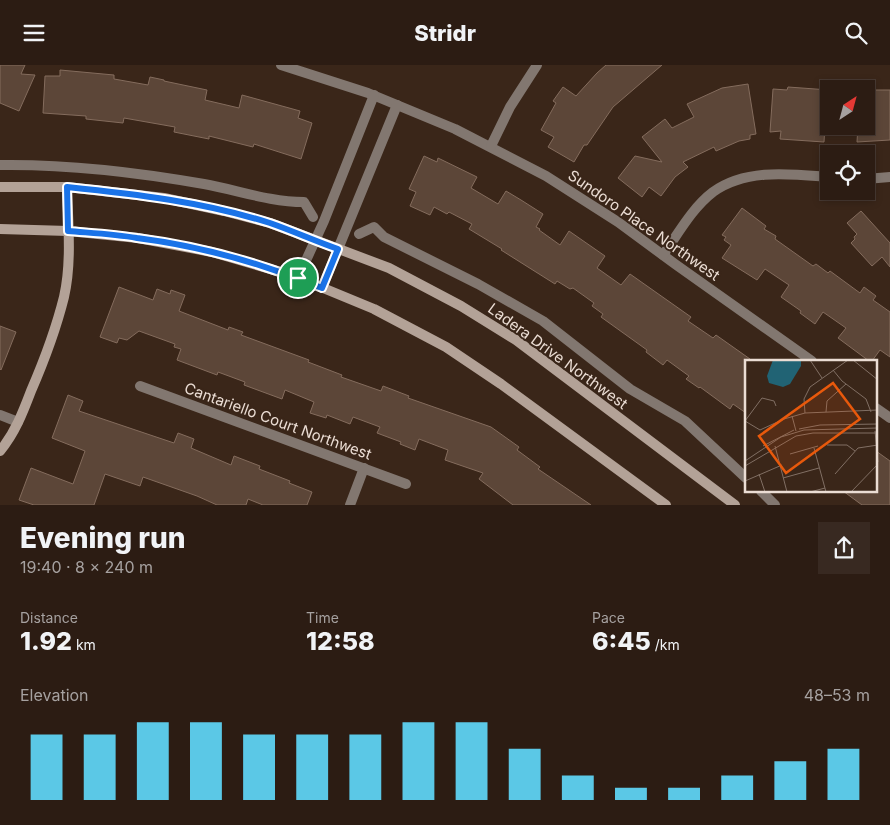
<!DOCTYPE html>
<html lang="en">
<head>
<meta charset="utf-8">
<style>
	body { margin:0; font-family:Inter,sans-serif; background:#382921; color:#f1f3f6; height:100vh; display:flex; flex-direction:column; font-size:19px; white-space:nowrap }
	* { box-sizing:border-box; margin:0 }
	p { font-size:16px; color:#a6a1a0 }
	.icon { flex:none; width:28px; height:28px; fill:none; stroke:currentColor; stroke-width:2; stroke-linecap:round; stroke-linejoin:round }
	.map { position:relative; height:440px; overflow:hidden }
	.drawer { display:flex; flex-direction:column; background:#2c1c13; flex:1 }
	.drawer>* { flex:none }
	.needle { width:32px; rotate:36deg }
	.controls { position:absolute; left:820px; top:15px; display:grid; gap:10px }
	.controls a { display:grid; place-items:center; width:55px; height:55px; border-radius:0px; background:#2c1c13; box-shadow:0 2px 8px #0003,0 0 0 1px #483a33; font-size:25px }
	.pin { position:absolute; display:grid; place-items:center; width:42px; height:42px; color:#fff; margin:-21px; border:2px solid #fff; border-radius:50%; box-shadow:0 1px 5px #0007 }
	.round { display:grid; place-items:center; flex:none; width:52px; height:52px; border-radius:0px; background:#382921 }
	.summary { display:flex; align-items:center; justify-content:space-between; height:85px; padding:0 20px }
	h1 { font-size:28px; font-weight:800; line-height:38px }
	.figures { display:grid; grid-template-columns:repeat(3,1fr); gap:8px; height:85px; padding:5px 20px }
	.figures div { display:grid; align-content:center }
	.figures b { font-size:25px; font-weight:800 }
	.figures small { font-size:14px; font-weight:400 }
	.figures p { font-size:14px }
	.chart { height:140px; padding:10px 20px }
	.chart p { display:flex; justify-content:space-between }
	.chart svg { width:100%; height:90px; margin-top:5px; stroke:#5bc8e6; stroke-width:6 }
	header { display:flex; justify-content:space-between; align-items:center; height:65px; padding:0 20px; background:#2c1c13; font-size:22px; font-weight:800 }
	.map>svg:first-child { display:block }
</style>
</head>
<body>
<header><svg class="icon" aria-label="menu" viewBox="0 0 24 24"><path d="M4 6h16M4 12h16M4 18h16"/></svg>Stridr<svg class="icon" aria-label="search" viewBox="0 0 24 24"><circle cx="10" cy="10" r="6"/><path d="M15 15l6 6"/></svg></header>
<div class="map">
<svg width="890" height="440" viewBox="0 0 890 440">
	<rect width="100%" height="100%" fill="#3a2619"/>
	<g fill="#5c4638" stroke="#846c5d">
		<polygon points="0,0 25,0 21,9 35,10 19,46 0,38"/>
		<polygon points="606,0 662,0 613,42 587,80 584,80 574,97 548,82 554,72 541,65 556,38 553,36 563,22 576,31 597,8"/>
		<polygon points="60,5 114,10 114,14 148,20 150,12 164,15 164,16 207,25 205,35 239,43 242,30 300,46 298,53 312,58 301,94 254,79 253,82 209,71 209,74 174,67 175,62 124,53 123,58 86,54 86,51 43,48 45,11 60,11"/>
		<polygon points="748,19 756,69 750,70 750,74 739,76 716,86 714,82 683,97 688,102 675,112 661,131 649,122 642,132 618,113 635,91 662,97 642,72 665,54 672,63 694,52 687,39 722,23"/>
		<polygon points="788,22 829,25 829,61 825,61 824,77 780,74 781,66 770,67 773,24 787,25"/>
		<polygon points="866,25 890,25 890,75 857,77 858,61 866,61"/>
		<polygon points="424,91 437,97 438,93 477,112 471,123 498,139 506,126 521,135 543,149 536,162 540,164 539,165 560,180 569,166 605,191 597,203 621,220 630,209 691,252 688,256 713,273 716,270 750,294 746,296 746,348 733,339 730,344 700,322 699,323 686,314 689,311 667,295 663,300 646,287 647,285 601,252 603,249 592,241 594,238 573,223 570,224 557,216 555,219 501,185 502,184 469,164 472,159 449,147 447,149 434,142 430,150 410,141 416,127 409,124"/>
		<polygon points="742,143 766,161 764,164 776,171 775,174 813,201 816,199 828,208 830,206 860,228 864,222 876,231 873,235 890,247 890,292 880,285 872,296 869,296 838,273 846,263 823,247 815,259 800,248 801,246 781,232 789,220 765,204 757,215 722,193 731,180 724,175 726,172 722,170"/>
		<polygon points="861,146 890,178 890,202 882,192 872,201 851,178 855,174 854,172 857,169 847,158"/>
		<polygon points="119,222 153,235 157,224 170,229 171,225 185,230 179,246 228,265 229,262 243,267 241,270 309,295 308,297 342,310 341,312 381,326 383,321 409,331 408,333 491,362 519,382 517,385 540,402 538,404 591,440 513,440 479,414 483,408 445,395 448,385 419,374 415,385 400,379 401,377 377,368 380,362 353,352 350,359 327,350 326,353 310,348 314,337 285,325 282,334 244,320 245,317 218,307 217,310 177,295 181,284 174,282 175,279 139,266 127,275 119,273 117,278 100,272"/>
		<polygon points="0,261 16,267 1,305 0,304"/>
		<polygon points="68,330 83,336 79,346 174,378 178,368 194,374 191,383 231,400 234,391 260,401 259,404 290,416 289,418 312,427 307,440 263,440 248,434 246,440 217,440 197,431 143,412 140,421 105,409 94,440 34,440 19,435 31,403 73,419 85,386 52,373"/>
		<polygon points="876,386 890,396 890,440 862,440 843,426 876,426"/>
	</g>
	<g fill="none" stroke-linecap="round" stroke-linejoin="round">
		<g stroke="#827770" stroke-width="10">
			<polyline points="281,0 368,28 455,64 546,111 618,157 675,199 812,296"/>
			<polyline points="491,81 510,42 537,0"/>
			<path d="M 0,100 C 69,99 136,107 204,119 C 238,125 269,137 304,137 L 313,152"/>
			<polyline points="866,114 890,112"/>
			<polyline points="359,169 374,162 384,172 478,219 543,256 630,324 685,356 746,413"/>
			<path d="M 663,190 C 678,169 692,143 713,127 C 746,103 791,109 829,112"/>
			<polyline points="298,213 324,156 374,30"/>
			<polyline points="322,223 397,40"/>
			<polyline points="140,321 406,419"/>
			<polyline points="876,343 890,353"/>
			<polyline points="0,350 18,357"/>
			<polyline points="761,426 775,440"/>
			<polyline points="350,440 364,403"/>
		</g>
		<g stroke="#b3a297" stroke-width="10">
			<polyline points="0,122 67,122 164,133 224,146 270,158 389,203 461,241 516,275 735,440"/>
			<polyline points="0,164 68,166 138,173 212,187 294,211 374,244 446,282 501,319 666,440"/>
			<path d="M 0,386 C 15,368 23,347 31,326 C 44,296 56,264 64,232 C 72,197 68,158 67,122"/>
		</g>
	</g>
	<g fill="none" stroke-linecap="round" stroke-linejoin="round">
		<defs>
			<path id="route" d="M 67,122 C 135,129 204,137 270,158 C 293,166 315,176 338,184 L 322,223 C 264,199 200,181 137,173 C 114,169 91,168 68,166 Z"/>
		</defs>
		<use href="#route" stroke="#fff" stroke-width="10"/>
		<use href="#route" stroke="#1a73e8" stroke-width="6"/>
	</g>
	<g text-anchor="middle" dominant-baseline="central" stroke-width="4" stroke-linejoin="round" paint-order="stroke">
		<g font-size="15" fill="#ebddd4" stroke="#3a2619">
			<text transform="translate(644 160) rotate(35)">Sundoro Place Northwest</text>
			<text transform="translate(558 291) rotate(36)">Ladera Drive Northwest</text>
			<text transform="translate(278 356) rotate(20)">Cantariello Court Northwest</text>
		</g>
	</g>
	<g transform="translate(745 295)">
		<rect width="132" height="132" fill="#3a2619"/>
		<path d="M 28,0 L 56,0 L 56,6 L 45,24 L 38,27 L 24,23 L 22,16 Z" fill="#216374"/>
		<path fill="none" stroke="#816f64" stroke-width="1" d="M 65,0 L 77,18M 108,0 L 133,20M 88,10 L 97,21 L 121,39 L 126,52M 81,52 L 82,41 L 101,24M 60,53 L 59,39 L 65,27 L 103,0M 47,56 L 51,71M 0,61 L 15,70 L 39,59 L 60,53 L 133,50M 0,61 L 17,38 L 29,41 L 31,46M 54,69 L 75,65 L 133,64M 130,71 L 133,102M 82,85 L 102,85 L 110,91M 18,86 L 49,70M 30,86 L 42,132M 69,88 L 81,132M 45,94 L 73,86M 0,101 L 36,77 L 59,70 L 133,68M 0,106 L 51,76 L 68,73 L 133,73M 14,114 L 20,132M 90,114 L 113,88 L 133,85M 38,118 L 74,108M 0,121 L 37,105M 65,132 L 80,128M 106,132 L 133,104"/>
		<path fill="#e8590c" fill-opacity="0.15" stroke="#e8590c" stroke-width="2.5" d="M 88,23 L 115,59 L 41,113 L 14,76 Z"/>
		<rect width="132" height="132" fill="none" stroke="#ebddd4" stroke-width="2.5"/>
	</g>
</svg>
<div class="controls">
<a><svg class="needle" viewBox="-14 -14 28 28"><path d="M0-13l5 13h-10z" fill="#e53935"/><path d="M0 13l5-13h-10z" fill="#a6a1a0"/></svg></a>
<a><svg class="icon" aria-label="locate" viewBox="0 0 24 24"><circle cx="12" cy="12" r="6"/><path d="M12 2v4M12 18v4M2 12h4M18 12h4"/></svg></a>
</div>
<div class="pin" style="left:298px;top:213px;background:#1e9e55"><svg class="icon" aria-label="arrive" viewBox="0 0 24 24"><path d="M6 21V4h12l-3 4 3 4H6"/></svg></div>
</div>
<section class="drawer">
<div class="summary"><div><h1>Evening run</h1><p>19:40 · 8 × 240 m</p></div><a class="round"><svg class="icon" aria-label="share" viewBox="0 0 24 24"><path d="M12 15V3M7 8l5-5 5 5M5 13v7h14v-7"/></svg></a></div>
<div class="figures">
<div><p>Distance</p><b>1.92<small> km</small></b></div>
<div><p>Time</p><b>12:58</b></div>
<div><p>Pace</p><b>6:45<small> /km</small></b></div>
</div>
<div class="chart"><p><span>Elevation</span>48–53 m</p>
<svg viewBox="0 0 160 44" preserveAspectRatio="none"><path d="M5 44V12M15 44V12M25 44V6M35 44V6M45 44V12M55 44V12M65 44V12M75 44V6M85 44V6M95 44V19M105 44V32M115 44V38M125 44V38M135 44V32M145 44V25M155 44V19"/></svg>
</div>
</section>
</body>
</html>
